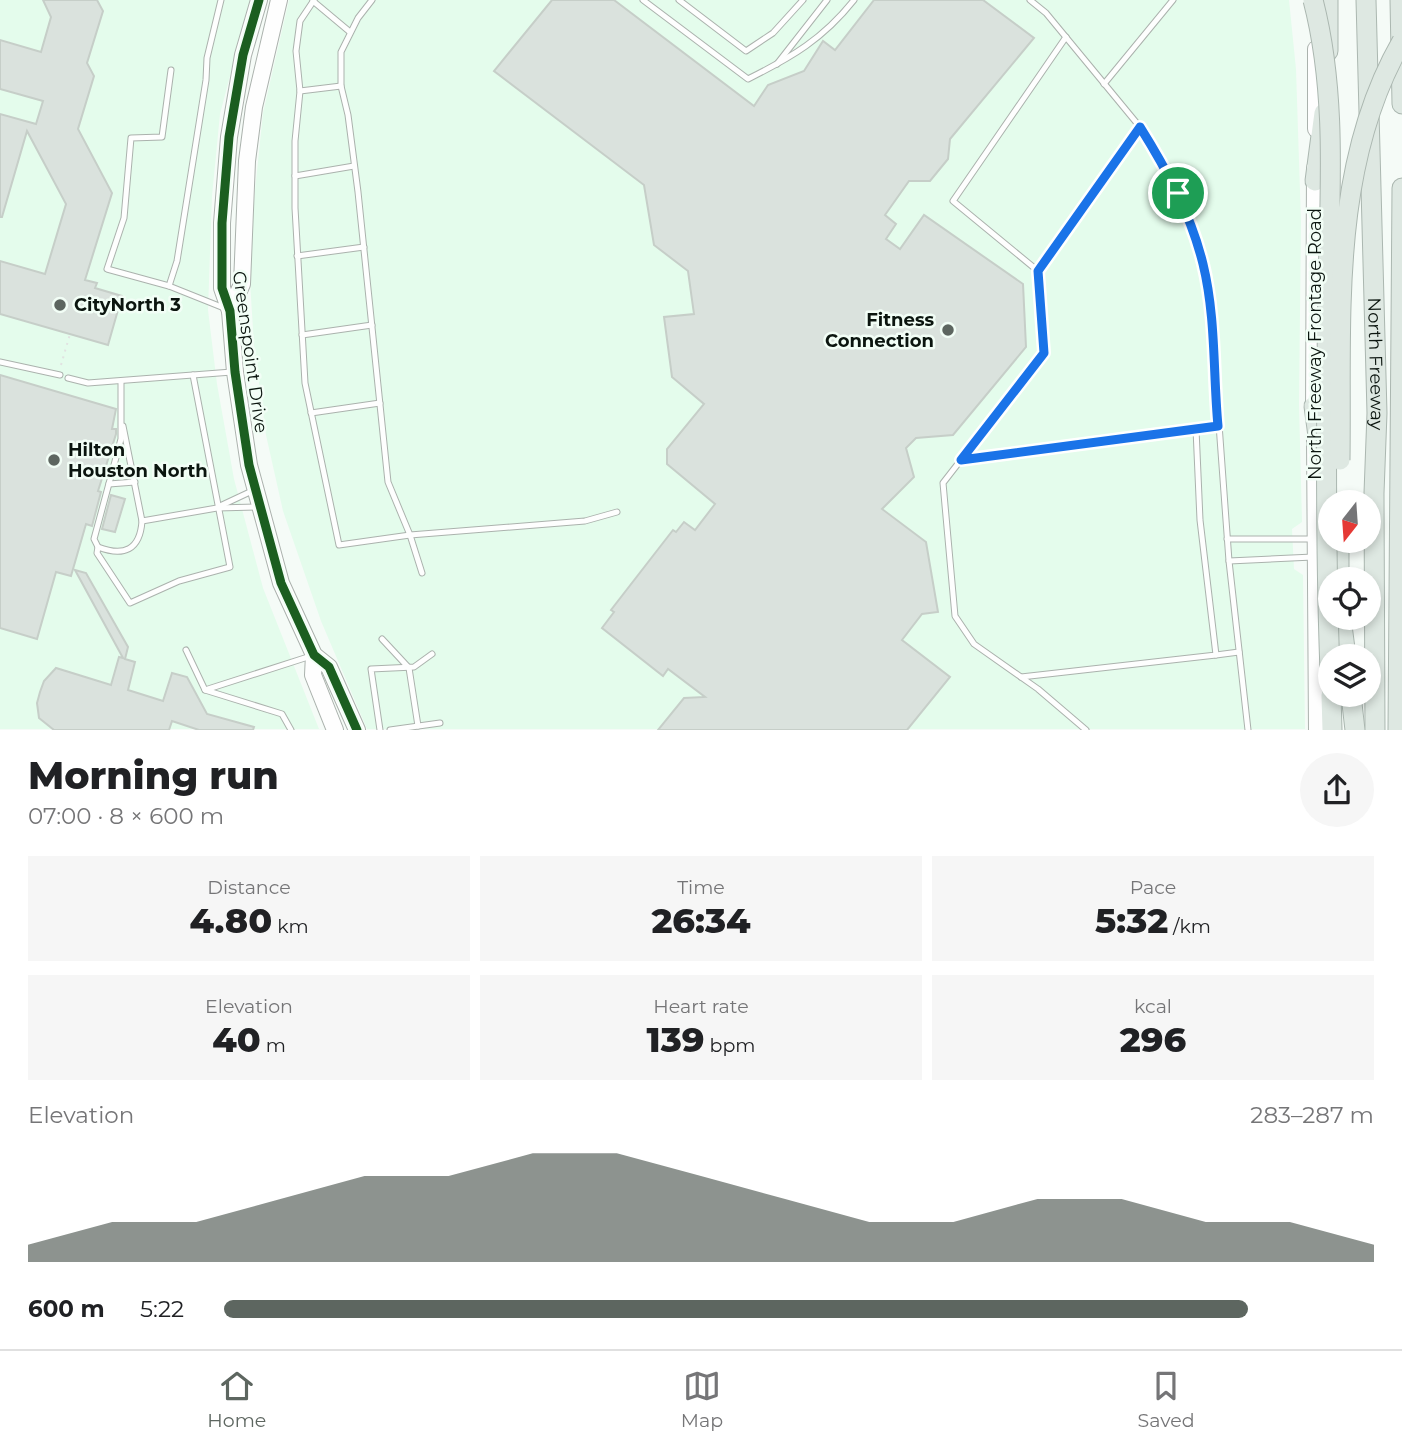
<!DOCTYPE html>
<html lang="en">
<head>
<meta charset="utf-8">
<style>
	body { margin:0; font-family:Montserrat,sans-serif; background:#f6f6f6; color:#202124; height:100vh; display:flex; flex-direction:column; font-size:26px; white-space:nowrap }
	* { box-sizing:border-box; margin:0 }
	p { font-size:23px; color:#757577 }
	.icon { flex:none; width:38px; height:38px; fill:none; stroke:currentColor; stroke-width:2; stroke-linecap:round; stroke-linejoin:round }
	.map { position:relative; height:730px; overflow:hidden }
	.drawer { display:flex; flex-direction:column; background:#fff; flex:1 }
	.drawer>* { flex:none }
	.needle { width:46px; rotate:197deg }
	.tools { position:absolute; left:1318px; top:490px; display:grid; gap:14px }
	.tools a { display:grid; place-items:center; width:63px; height:63px; border-radius:50%; background:#fff; box-shadow:0 4px 10px #0003; font-size:35px }
	.pin { position:absolute; display:grid; place-items:center; width:60px; height:60px; color:#fff; margin:-30px; border:4px solid #fff; border-radius:50%; box-shadow:0 2px 7px #0007 }
	.round { display:grid; place-items:center; flex:none; width:74px; height:74px; border-radius:37px; background:#f6f6f6 }
	.overview { display:flex; align-items:center; justify-content:space-between; height:119px; padding:0 28px }
	h1 { font-size:38px; font-weight:800; line-height:52px }
	.metrics { display:grid; grid-template-columns:repeat(3,1fr); gap:10px; height:119px; padding:7px 28px }
	.metrics div { display:grid; align-content:center; border-radius:0px; background:#f6f6f6; text-align:center }
	.metrics b { font-size:35px; font-weight:800 }
	.metrics small { font-size:19px; font-weight:400 }
	.metrics p { font-size:19px }
	.chart { height:196px; padding:14px 28px }
	.chart p { display:flex; justify-content:space-between }
	.chart svg { width:100%; height:126px; margin-top:7px; fill:#5d6660; opacity:.7 }
	ul { padding:0 28px; list-style:none; font-size:23px }
	li { display:grid; grid-template-columns:112px 84px 1fr; align-items:center; height:52px }
	li i { height:18px; border-radius:9px; background:#5d6660 }
	.menu { display:flex; justify-content:space-around; align-items:center; height:98px; border-top:2px solid #e0e0e0; background:#fff; font-size:19px; color:#757577 }
	.menu a { display:grid; justify-items:center; gap:4px }
	.menu .on { color:#5d6660 }
	.map>svg:first-child { display:block }
</style>
</head>
<body>
<div class="map">
<svg width="1402" height="730" viewBox="0 0 1402 730">
	<rect width="100%" height="100%" fill="#f5fbf7"/>
	<g fill="#e4fcec">
		<polygon points="0,0 250,0 220,114 212,196 208,310 217,384 234,479 263,588 319,729 0,729"/>
		<polygon points="289,0 1289,0 1296,69 1301,222 1299,404 1302,522 1292,529 1294,569 1303,575 1305,729 367,729 321,621 283,511 266,435 254,346 249,265 255,190 263,113"/>
	</g>
	<g fill="#dae2dd" stroke="#c6cec8" stroke-width="2">
		<polygon points="43,0 97,0 103,11 87,63 94,76 78,129 112,193 85,280 97,283 95,288 122,296 108,345 0,314 0,261 45,274 66,204 27,131 2,217 0,217 0,114 36,124 43,101 0,89 0,40 41,52 51,17"/>
		<polygon points="552,0 614,0 754,106 768,85 804,71 823,41 835,50 874,0 983,0 1034,38 950,139 948,159 930,181 909,181 885,215 896,224 886,239 900,249 924,215 1023,284 1026,347 953,435 916,438 906,448 914,477 882,509 926,542 938,612 922,614 902,640 950,677 907,730 658,730 684,698 705,697 668,669 663,676 602,628 614,612 611,610 673,530 676,532 684,522 695,530 715,504 667,464 667,449 704,404 672,377 664,317 694,314 688,271 654,245 644,185 494,71"/>
		<polygon points="0,375 116,409 112,429 116,429 116,434 98,491 101,492 92,526 86,524 71,576 56,572 37,639 0,628"/>
		<polygon points="111,495 125,499 115,532 102,529"/>
		<polygon points="75,570 86,573 128,647 125,659 135,662 128,690 163,701 172,673 187,677 207,714 254,727 253,730 199,730 172,721 169,730 54,730 39,718 37,703 40,692 44,681 56,668 111,685 119,657 123,658"/>
	</g>
	<g fill="none" stroke-linecap="round" stroke-linejoin="round">
		<defs>
			<g id="lane">
				<polyline points="314,0 300,21 296,51 300,91 295,141 295,208 305,383 339,545 410,535 585,521 617,512"/>
				<polyline points="372,0 358,18 341,52 341,86 348,115 358,192 388,482 410,535 422,573"/>
				<path d="M 643,0 L 748,79 C 792,57 823,39 854,0"/>
				<polyline points="679,0 746,51 773,33 803,0"/>
				<polyline points="1030,0 1046,13 1140,127 1153,147 1186,212 1203,265 1211,315 1229,561 1248,730"/>
				<polyline points="313,1 350,32"/>
				<polyline points="1066,37 953,201 1038,271 1044,353 943,483 955,616 974,644 1038,689 1086,730"/>
				<polyline points="777,64 827,0"/>
				<polyline points="171,70 162,137 131,138 124,218 107,269 169,286 224,308"/>
				<polyline points="1104,84 1173,0"/>
				<polyline points="300,91 341,86"/>
				<polyline points="295,176 354,166"/>
				<polyline points="297,256 364,247"/>
				<polyline points="1038,271 1140,127"/>
				<polyline points="169,286 177,261 206,80 207,58 221,0"/>
				<polyline points="302,335 372,325"/>
				<polyline points="0,362 60,375"/>
				<polyline points="68,378 88,383 232,372"/>
				<polyline points="121,382 121,439 94,539 98,547 97,553 130,603 179,581 230,567 193,375"/>
				<polyline points="311,413 380,403"/>
				<polyline points="961,460 1218,426"/>
				<polyline points="109,484 135,482"/>
				<polyline points="220,506 252,491"/>
				<polyline points="142,521 217,508 256,507"/>
				<polyline points="1227,539 1312,539"/>
				<path d="M 98,547 C 124,557 140,550 142,521 L 123,426"/>
				<polyline points="1229,561 1313,557"/>
				<polyline points="382,639 409,668 418,726"/>
				<polyline points="186,650 205,690 282,714 291,730"/>
				<polyline points="1216,655 1239,652"/>
				<polyline points="1021,677 1216,655 1200,520 1196,429"/>
				<polyline points="205,690 311,656"/>
				<polyline points="380,730 371,669 414,667 432,654"/>
				<polyline points="390,730 440,723"/>
			</g>
			<g id="secondary">
				<polyline points="259,0 243,55 229,137 222,223 222,288 230,311 235,372 249,465 281,583 314,655 329,667 357,730"/>
				<polyline points="1316,129 1316,49"/>
				<polyline points="230,311 242,284 247,161 254,107 279,0"/>
				<polyline points="1314,416 1315,168"/>
				<polyline points="1315,438 1317,730"/>
				<polyline points="314,655 313,675 335,730"/>
			</g>
			<g id="highway">
				<path id="s1" d="M 1366,0 L 1377,413 L 1374,493 L 1375,730"/>
				<polyline points="1400,0 1402,104"/>
				<polyline points="1328,51 1328,0"/>
				<polyline points="1315,181 1324,113"/>
				<polyline points="1314,406 1320,451"/>
				<polyline points="1339,579 1339,541"/>
				<polyline points="1341,618 1346,656"/>
				<polyline points="1331,695 1332,730"/>
				<polyline points="1351,695 1355,730"/>
				<polyline points="1398,730 1402,188"/>
			</g>
		</defs>
		<use href="#lane" stroke="#abb2ad" stroke-width="7"/>
		<use href="#secondary" stroke="#abb2ad" stroke-width="18"/>
		<use href="#highway" stroke="#abb7b0" stroke-width="21"/>
		<polyline stroke="#e1e2e1" stroke-width="2" stroke-dasharray="2 5" stroke-linecap="butt" points="61,365 70,334"/>
		<use href="#lane" stroke="#fefefe" stroke-width="5"/>
		<use href="#secondary" stroke="#fefefe" stroke-width="16"/>
		<use href="#highway" stroke="#dee8e2" stroke-width="19"/>
		<defs>
			<g id="highway-bridge">
				<path d="M 1313,0 C 1337,92 1330,190 1328,284 C 1326,413 1325,542 1330,671"/>
				<path d="M 1340,460 C 1342,318 1329,168 1402,41"/>
			</g>
		</defs>
		<use href="#highway-bridge" stroke="#abb7b0" stroke-width="21" stroke-linecap="butt"/>
		<use href="#highway-bridge" stroke="#dee8e2" stroke-width="19"/>
		<defs>
			<polyline id="cycleway" points="259,0 243,55 229,137 222,223 222,288 230,311 235,372 249,465 281,583 314,655 329,667 357,730"/>
		</defs>
		<use href="#cycleway" stroke="#f2fef6" stroke-width="13"/>
		<use href="#cycleway" stroke="#1b5e20" stroke-width="9"/>
	</g>
	<g fill="none" stroke-linecap="round" stroke-linejoin="round">
		<defs>
			<path id="route" d="M 1140,127 C 1167,170 1191,215 1203,264 C 1216,317 1213,373 1218,426 L 961,460 L 1044,353 L 1038,271 Z"/>
		</defs>
		<use href="#route" stroke="#fff" stroke-width="14"/>
		<use href="#route" stroke="#1a73e8" stroke-width="9"/>
	</g>
	<g fill="#5d6660" stroke="#f2fef6" stroke-width="2.5">
		<circle cx="60" cy="305" r="7"/>
		<circle cx="948" cy="330" r="7"/>
		<circle cx="54" cy="460" r="7"/>
	</g>
	<g text-anchor="middle" dominant-baseline="central" stroke-width="5" stroke-linejoin="round" paint-order="stroke">
		<g font-size="18" font-weight="bold" fill="#0b150f" stroke="#f2fef6" text-anchor="start">
			<text x="74" y="305">CityNorth 3</text>
			<text x="934" y="320" text-anchor="end">Fitness<tspan x="934" dy="21">Connection</tspan></text>
			<text x="68" y="450">Hilton<tspan x="68" dy="21">Houston North</tspan></text>
		</g>
		<g font-size="18" fill="#0b150f" stroke="#f2fef6">
			<text transform="translate(1315 344) rotate(-90)">North Freeway Frontage Road</text>
			<text transform="translate(250 352) rotate(82)">Greenspoint Drive</text>
			<text stroke="none"><textPath href="#s1" startOffset="364">North Freeway</textPath></text>
		</g>
	</g>
</svg>
<div class="tools">
<a><svg class="needle" viewBox="-14 -14 28 28"><path d="M0-13l5 13h-10z" fill="#e53935"/><path d="M0 13l5-13h-10z" fill="#757577"/></svg></a>
<a><svg class="icon" aria-label="locate" viewBox="0 0 24 24"><circle cx="12" cy="12" r="6"/><path d="M12 2v4M12 18v4M2 12h4M18 12h4"/></svg></a>
<a><svg class="icon" aria-label="layers" viewBox="0 0 24 24"><path d="M12 4l9 5-9 5-9-5zM3 14l9 5 9-5"/></svg></a>
</div>
<div class="pin" style="left:1178px;top:193px;background:#1e9e55"><svg class="icon" aria-label="arrive" viewBox="0 0 24 24"><path d="M6 21V4h12l-3 4 3 4H6"/></svg></div>
</div>
<section class="drawer">
<div class="overview"><div><h1>Morning run</h1><p>07:00 · 8 × 600 m</p></div><a class="round"><svg class="icon" aria-label="share" viewBox="0 0 24 24"><path d="M12 15V3M7 8l5-5 5 5M5 13v7h14v-7"/></svg></a></div>
<div class="metrics">
<div><p>Distance</p><b>4.80<small> km</small></b></div>
<div><p>Time</p><b>26:34</b></div>
<div><p>Pace</p><b>5:32<small> /km</small></b></div>
</div>
<div class="metrics">
<div><p>Elevation</p><b>40<small> m</small></b></div>
<div><p>Heart rate</p><b>139<small> bpm</small></b></div>
<div><p>kcal</p><b>296</b></div>
</div>
<div class="chart"><p><span>Elevation</span>283–287 m</p>
<svg viewBox="0 0 160 44" preserveAspectRatio="none"><path d="M0 44V38L10 30L20 30L30 22L40 14L50 14L60 6L70 6L80 14L90 22L100 30L110 30L120 22L130 22L140 30L150 30L160 38V44z"/></svg>
</div>
<ul>
<li><b>600 m</b>5:22<i style="width:89%"></i></li>
</ul>
</section>
<nav class="menu">
<a class="on"><svg class="icon" aria-label="home" viewBox="0 0 24 24"><path d="M3 11l9-7 9 7M6 9v11h12V9"/></svg>Home</a>
<a><svg class="icon" aria-label="map" viewBox="0 0 24 24"><path d="M3 6l6-2 6 2 6-2v14l-6 2-6-2-6 2zM9 4v14M15 6v14"/></svg>Map</a>
<a><svg class="icon" aria-label="saved" viewBox="0 0 24 24"><path d="M7 4h10v16l-5-4-5 4z"/></svg>Saved</a>
</nav>
</body>
</html>
